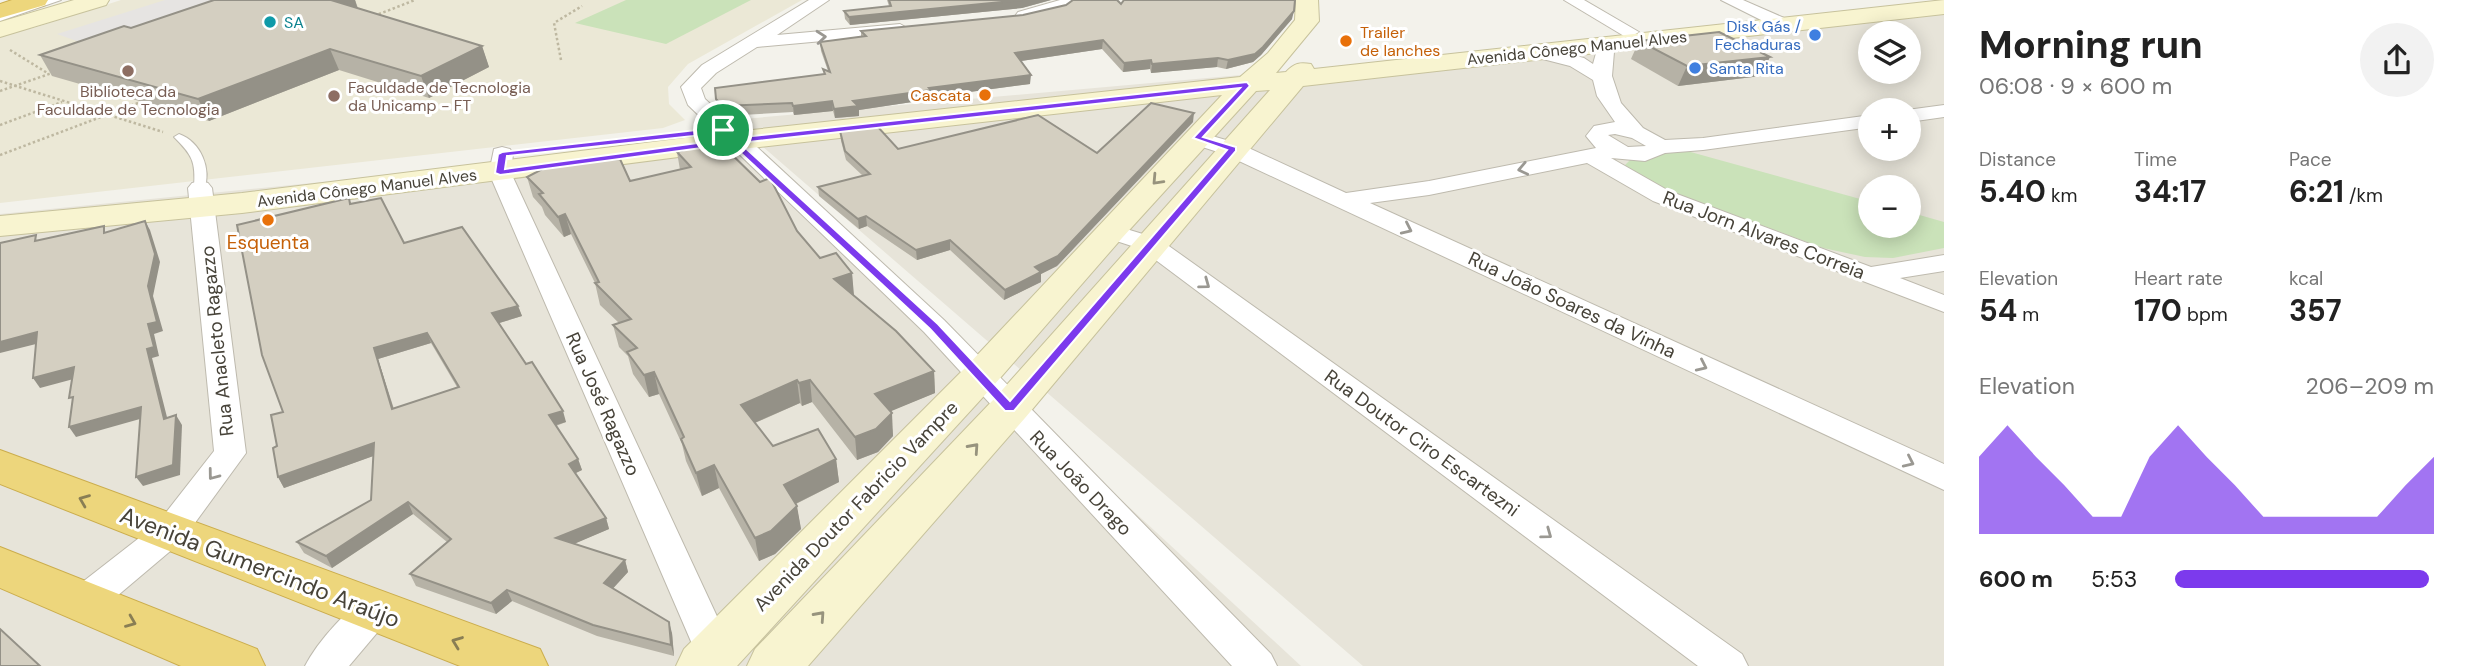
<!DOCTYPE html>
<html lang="en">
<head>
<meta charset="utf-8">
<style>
	body { margin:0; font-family:"DM Sans",sans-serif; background:#f2f2f2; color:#222; height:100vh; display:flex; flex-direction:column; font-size:26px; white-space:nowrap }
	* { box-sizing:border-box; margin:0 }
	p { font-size:23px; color:#767676 }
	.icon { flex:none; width:38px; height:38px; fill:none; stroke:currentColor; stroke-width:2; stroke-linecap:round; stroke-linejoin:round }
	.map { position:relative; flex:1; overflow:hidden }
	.sheet { display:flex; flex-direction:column; background:#fff; width:525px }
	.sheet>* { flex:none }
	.fabs { position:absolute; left:1858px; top:21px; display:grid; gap:14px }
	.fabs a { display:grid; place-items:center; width:63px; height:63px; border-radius:50%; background:#fff; box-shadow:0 4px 18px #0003; font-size:35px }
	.pin { position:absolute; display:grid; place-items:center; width:60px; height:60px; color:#fff; margin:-30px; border:4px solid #fff; border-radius:50%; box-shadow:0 2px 7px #0007 }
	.round { display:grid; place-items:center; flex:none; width:74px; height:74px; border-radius:37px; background:#f2f2f2 }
	.head { display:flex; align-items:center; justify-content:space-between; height:119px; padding:0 35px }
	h1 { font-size:38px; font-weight:700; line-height:52px }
	.figures { display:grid; grid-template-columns:repeat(3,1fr); gap:10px; height:119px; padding:7px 35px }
	.figures div { display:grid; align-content:center }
	.figures b { font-size:30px; font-weight:700 }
	.figures small { font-size:19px; font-weight:400 }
	.figures p { font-size:19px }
	.chart { height:196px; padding:14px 35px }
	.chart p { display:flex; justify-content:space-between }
	.chart svg { width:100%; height:126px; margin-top:7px; fill:#7c3aed; opacity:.7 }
	ul { padding:0 35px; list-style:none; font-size:23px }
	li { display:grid; grid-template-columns:112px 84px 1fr; align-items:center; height:52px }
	li i { height:18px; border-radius:9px; background:#7c3aed }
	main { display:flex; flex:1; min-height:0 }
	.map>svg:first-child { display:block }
</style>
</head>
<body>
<main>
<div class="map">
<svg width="1944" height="666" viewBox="0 0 1944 666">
	<rect width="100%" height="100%" fill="#f3f2eb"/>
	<g fill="#e7e4d9" fill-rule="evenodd">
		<path d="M 1944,13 L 1944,666 L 1363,666 L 732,120 ZM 1871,33 L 1909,33 L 1909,72 L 1871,72 ZM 1871,110 L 1909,110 L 1909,149 L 1871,149 ZM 1871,187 L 1909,187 L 1909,226 L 1871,226 Z"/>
		<polygon points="733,141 1301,666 0,666 0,214"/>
	</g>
	<polygon fill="#ebe8d6" points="121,0 802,0 688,64 668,87 669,104 685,120 663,128 0,203 0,33 34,28"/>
	<g fill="#cae2b9">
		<polygon points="626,0 751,0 666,44 575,23"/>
		<polygon points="1687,151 1871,202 1871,226 1909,226 1909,212 1944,222 1944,248 1893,258 1865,257 1823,248 1629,176 1624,166 1633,157"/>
	</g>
	<polygon fill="#e6e4e2" points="165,0 230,0 91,46 57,34"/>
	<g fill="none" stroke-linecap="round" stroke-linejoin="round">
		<defs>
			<g id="lane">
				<polygon points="48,0 61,0 0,21 0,15"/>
				<path d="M 179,134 C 201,142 212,169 204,190 L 196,190 L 194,188 C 196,161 192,155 174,137 Z"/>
			</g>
			<g id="street">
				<polygon points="809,0 829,0 777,35 900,24 909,29 900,34 757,47 716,73 701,88 705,99 944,320 1271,654 1277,666 1232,666 924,332 688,105 681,87 702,65"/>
				<polygon points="1060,0 1081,0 1065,11 1024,21 1015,16 1018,12"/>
				<polygon points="1564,0 1584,0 1639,32 1630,37 1624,36"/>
				<polygon points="1721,0 1743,0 1791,21 1794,25 1791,29 1779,29"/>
				<path d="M 1616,38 L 1625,43 L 1614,52 L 1612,76 L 1621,103 L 1643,128 L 1665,140 L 1703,138 L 1871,115 L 1871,127 L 1703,150 L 1665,153 L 1645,161 L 1611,158 L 1669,191 L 1871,267 L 1944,255 L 1944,271 L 1900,278 L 1944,295 L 1944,312 L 1653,201 L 1587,163 L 1429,195 L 1370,203 L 1944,464 L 1944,490 L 1224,154 L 1190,143 L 1187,138 L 1190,133 L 1198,132 L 1240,144 L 1346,193 L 1429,181 L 1596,148 L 1586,136 L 1594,126 L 1615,122 L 1597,96 L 1593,80 L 1570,66 L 1531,56 L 1529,52 L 1538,46 L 1584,58 L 1593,64 L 1598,46 ZM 1615,134 L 1632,138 L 1646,146 L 1628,147 L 1608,135 Z"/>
				<polygon points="1944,105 1944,117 1909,122 1907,110"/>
				<polygon points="502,147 510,149 513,154 511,173 734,653 729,665 705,666 701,665 696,653 489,173 494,149"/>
				<polygon points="200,181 208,183 212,188 246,453 181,542 97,613 84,617 71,613 65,602 71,591 157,524 214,451 188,188 192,183"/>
				<polygon points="1110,224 1159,239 1742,654 1748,666 1698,666 1141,249 1101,236 1098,231 1101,226"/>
				<path d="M 374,595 L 387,599 L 393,610 L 387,621 L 349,666 L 305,666 C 316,644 351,602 374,595 Z"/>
			</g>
			<g id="secondary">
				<polygon points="74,0 109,0 106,5 0,37 0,22"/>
				<path d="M 1296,0 L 1318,0 L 1319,21 L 1276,73 L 1286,72 C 1294,63 1300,62 1311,64 L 1314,69 L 1944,0 L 1944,14 L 1303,86 L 1025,418 L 808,666 L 747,666 L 755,649 L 995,398 L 1270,90 L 1256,91 L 1122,238 L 994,385 L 737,666 L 676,666 L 684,649 L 966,367 L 1222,95 L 733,150 L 242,213 L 0,236 L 0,216 L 242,193 L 733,132 L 1240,77 L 1268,53 L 1295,20 Z"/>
			</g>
			<g id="highway">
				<polygon points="12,0 48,0 45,5 0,18 0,4"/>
				<polygon points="0,450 540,649 548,666 460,666 0,484"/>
				<polygon points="0,547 257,649 265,666 181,666 0,588"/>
			</g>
		</defs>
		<use href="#lane" stroke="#bebaae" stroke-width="2"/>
		<use href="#street" stroke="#bebaae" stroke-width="2"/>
		<use href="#secondary" stroke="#c7c29c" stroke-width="2"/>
		<use href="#highway" stroke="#cbad4d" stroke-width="2"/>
		<g stroke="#beb8a1" stroke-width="2.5" stroke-dasharray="2.5 2.5" stroke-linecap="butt">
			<polyline points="374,16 415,0"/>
			<polyline points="10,50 49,74"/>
			<polyline points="561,60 554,23 582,6"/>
			<polyline points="0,81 163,132"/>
			<polyline points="0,91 55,72"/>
			<polyline points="0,125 62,102"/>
			<polyline points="0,155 146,100"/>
		</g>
		<use href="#lane" fill="#fff" fill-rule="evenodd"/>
		<use href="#street" fill="#fff" fill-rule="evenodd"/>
		<use href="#secondary" fill="#f8f4d0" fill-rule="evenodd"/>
		<use href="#highway" fill="#edd67c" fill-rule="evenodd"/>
	</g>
	<g fill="#b6b2a6" fill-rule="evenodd">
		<polygon points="355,0 358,8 482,46 489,67 429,98 339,70 209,121 52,76 40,55 131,28"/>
		<polygon points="887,0 1051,0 1022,8 850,25 845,19 844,11 889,6"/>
		<polygon points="1121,4 1292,19 1261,55 1253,62 1226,69 1217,67 1151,73 1150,69 1123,72 1102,49 1021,61 1030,84 932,97 932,99 859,110 859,116 835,118 833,111 794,115 793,112 724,116 718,109 716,99 824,74 823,69 828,71 821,51 820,42 861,37 861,31 1023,15 1066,5"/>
		<polygon points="1639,41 1761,76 1678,86 1631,59"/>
		<polygon points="1193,122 1057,266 1041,274 1041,282 1004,300 950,250 917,260 867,226 859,229 819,196 818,187 863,176 846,160 841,141 840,131 898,149 1097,153"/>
		<polygon points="711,151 797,231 820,258 852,273 853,295 934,371 935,393 890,411 893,436 878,452 857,460 812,402 802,406 800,403 755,423 773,446 836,459 839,482 796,504 801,529 775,554 759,561 719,488 702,496 686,461 682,444 659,394 649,397 633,374 628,356 619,347 613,325 619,323 600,305 595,283 571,234 564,237 545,215 542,207 533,197 527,177 630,181 680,170 677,152"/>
		<path d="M 349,198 L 351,204 L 404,243 L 518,306 L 522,316 L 499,323 L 566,422 L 556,426 L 578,459 L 582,470 L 575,473 L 606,518 L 609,529 L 573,544 L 625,560 L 628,572 L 613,588 L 672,633 L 674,656 L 597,636 L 512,601 L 496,614 L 416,586 L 410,574 L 447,542 L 413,514 L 332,568 L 304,553 L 297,542 L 371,500 L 373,456 L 284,488 L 278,477 L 277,446 L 283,412 ZM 431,343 L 457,387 L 394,409 L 378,359 Z"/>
	</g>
	<g fill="#949187">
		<polygon points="328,0 355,0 358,10"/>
		<polygon points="1022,0 1051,0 1022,8 850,25 849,17"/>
		<polygon points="1294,11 1292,19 1261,55 1253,62 1226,69 1228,60"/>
		<polygon points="1103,40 1102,49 1015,62 1015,53"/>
		<polygon points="482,46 489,67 429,98 421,76"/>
		<polygon points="330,49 339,70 209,121 198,99"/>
		<polygon points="1770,57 1761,76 1678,86 1687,66"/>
		<polygon points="1218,58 1217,67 1151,73 1152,64"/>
		<polygon points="1151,60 1150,69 1123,72 1124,63"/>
		<polygon points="1031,75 1030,84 932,97 932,99 859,110 859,116 835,118 834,109 853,101 929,88"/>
		<polygon points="832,101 833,111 794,115 793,106"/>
		<polygon points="1194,113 1193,122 1057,266 1041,274 1041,282 1004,300 1005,290 1035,267"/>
		<polygon points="565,214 571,234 564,237 558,217"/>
		<polygon points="866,216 867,226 859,229 858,219"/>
		<polygon points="145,221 150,230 160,262 153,296 163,331 154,334 159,356 152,358 170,429 164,419 147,349 148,324"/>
		<polygon points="950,240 950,250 917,260 916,250"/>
		<polygon points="852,273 854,295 836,300 834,279"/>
		<polygon points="518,306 522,316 496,324 492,313"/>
		<polygon points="37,332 44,342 0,353 0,342"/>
		<polygon points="427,333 431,343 378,359 397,420 392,409 374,348"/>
		<polygon points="74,367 81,377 40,388 33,378"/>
		<polygon points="934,371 935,393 877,417 875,394"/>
		<polygon points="654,372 659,394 649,397 644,375"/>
		<polygon points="797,380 800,403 745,427 741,405"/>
		<polygon points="810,380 812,402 802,406 799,383"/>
		<polygon points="141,407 147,417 76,437 69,427"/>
		<polygon points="563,411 566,422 553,426 549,415"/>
		<polygon points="892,413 893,436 878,452 857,460 855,437"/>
		<polygon points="176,415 182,425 180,475 143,486 136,477"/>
		<polygon points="374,443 379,454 284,488 278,477"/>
		<polygon points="578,459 582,470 572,475 569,464"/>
		<polygon points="836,459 839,482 787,508 784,485"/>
		<polygon points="714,465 719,488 702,496 696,473"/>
		<polygon points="408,502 413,514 332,568 326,556"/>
		<polygon points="797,506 801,529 775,554 759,561 755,538"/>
		<polygon points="606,518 609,529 560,550 556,538"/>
		<polygon points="625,560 628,572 608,594 604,583"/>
		<polygon points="507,590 512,601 496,614 491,603"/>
		<polygon points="669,622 672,633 674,656 671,645"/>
	</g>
	<g fill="#d4cfc1" stroke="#949187" stroke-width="2" fill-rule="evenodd">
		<polygon points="214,0 331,0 482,46 421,76 330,49 198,99 40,55 124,26 131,28"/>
		<polygon points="889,0 1022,0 849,17 844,11 891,6"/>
		<polygon points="1073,0 1117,0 1121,4 1124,0 1295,0 1294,11 1263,47 1255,54 1228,60 1218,58 1152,64 1151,60 1124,63 1103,40 1015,53 1031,75 929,88 931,90 853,101 858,106 834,109 832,101 793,106 792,103 722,106 716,99 715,88 825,74 823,69 830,72 820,42 866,36 861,31 1023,15 1066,5"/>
		<polygon points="1719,32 1770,57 1687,66 1639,41"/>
		<polygon points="1151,103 1194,113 1058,256 1035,267 1041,272 1005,290 950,240 916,250 866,216 858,219 818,187 870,174 845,151 840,131 878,127 898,149 1038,115 1097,153"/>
		<polygon points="706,143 711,151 723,146 760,182 770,178 797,231 820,258 836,253 852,273 834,279 896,331 934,371 875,394 892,413 876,429 855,437 810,380 799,383 797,380 741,405 773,446 818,429 836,459 784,485 797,506 771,531 755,538 714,465 696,473 681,439 684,437 654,372 644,375 627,352 637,348 613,325 631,319 595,283 599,282 565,214 558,217 539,194 543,193 527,177 550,165 576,161 620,159 630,181 691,167 677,152"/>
		<path d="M 349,198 L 350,204 L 381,198 L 404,243 L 462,227 L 518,306 L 492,313 L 526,364 L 532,362 L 563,411 L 549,415 L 578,459 L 569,464 L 606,518 L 556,538 L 625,560 L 604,583 L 669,622 L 671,645 L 593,625 L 507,590 L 491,603 L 410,574 L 451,539 L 408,502 L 326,556 L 297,542 L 371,500 L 374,443 L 278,477 L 273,448 L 277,446 L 271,415 L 283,412 L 262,355 L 237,225 ZM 427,333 L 459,387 L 392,409 L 374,348 Z"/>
		<polygon points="145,221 155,254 148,286 157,322 148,324 154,347 147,349 164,419 176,415 173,465 136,477 141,407 69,427 73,397 69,398 74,367 33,378 37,332 0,342 0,243 36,235 35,241 104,226 104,233"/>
		<polygon points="0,629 40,666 0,666"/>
	</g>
	<defs><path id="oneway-chevron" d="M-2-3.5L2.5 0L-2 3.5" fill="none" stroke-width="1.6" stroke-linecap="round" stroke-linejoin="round" transform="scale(1.75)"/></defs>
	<g stroke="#9a9892">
		<use href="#oneway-chevron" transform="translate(821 37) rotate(-5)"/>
		<use href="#oneway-chevron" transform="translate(1523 169) rotate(168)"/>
		<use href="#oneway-chevron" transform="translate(1407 229) rotate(25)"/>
		<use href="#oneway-chevron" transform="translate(1205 284) rotate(36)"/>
		<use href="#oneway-chevron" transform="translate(1702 366) rotate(25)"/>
		<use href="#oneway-chevron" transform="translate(1909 462) rotate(25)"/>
		<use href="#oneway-chevron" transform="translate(213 475) rotate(127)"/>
		<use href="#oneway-chevron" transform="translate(1547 534) rotate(36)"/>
	</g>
	<g stroke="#97937d">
		<use href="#oneway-chevron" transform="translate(1157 180) rotate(133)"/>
		<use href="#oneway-chevron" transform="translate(974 448) rotate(-48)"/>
		<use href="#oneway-chevron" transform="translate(820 616) rotate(-48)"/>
	</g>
	<g stroke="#897e54">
		<use href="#oneway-chevron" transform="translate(84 500) rotate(-158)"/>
		<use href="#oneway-chevron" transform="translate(131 622) rotate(22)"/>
		<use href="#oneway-chevron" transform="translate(457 642) rotate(-159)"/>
	</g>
	<path fill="#7c3aed" stroke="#fff" stroke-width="2" fill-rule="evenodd" d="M 1247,82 L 1250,86 L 1203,137 L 1236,147 L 1236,151 L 1014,411 L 1005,411 L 930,329 L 731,144 L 500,175 L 495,173 L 498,154 L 502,152 L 723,127 L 735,138 ZM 1240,88 L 1193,138 L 1227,150 L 1010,401 L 938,324 L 740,143 ZM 721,133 L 727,139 L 505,169 L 507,156 Z"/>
	<circle fill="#0f9aa8" stroke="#fff" stroke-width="2.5" cx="270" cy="22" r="7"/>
	<g fill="#3f7fe0" stroke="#fff" stroke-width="2.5">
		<circle cx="1815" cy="35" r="7"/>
		<circle cx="1695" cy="68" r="7"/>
	</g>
	<g fill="#e8710a" stroke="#fff" stroke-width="2.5">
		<circle cx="1346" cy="41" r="7"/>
		<circle cx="985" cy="95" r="7"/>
		<circle cx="268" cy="220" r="7"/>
	</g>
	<g fill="#8d6e63" stroke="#fff" stroke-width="2.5">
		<circle cx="128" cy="71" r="7"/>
		<circle cx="334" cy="96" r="7"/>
	</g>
	<g text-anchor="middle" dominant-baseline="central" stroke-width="6" stroke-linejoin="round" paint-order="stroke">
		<g font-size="16" fill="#0d838f" stroke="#fff" text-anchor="start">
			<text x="284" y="22">SA</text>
		</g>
		<g font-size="16" fill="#366cbe" stroke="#fff" text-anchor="end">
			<text x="1801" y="26">Disk Gás /<tspan x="1801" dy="18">Fechaduras</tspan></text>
			<text x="1709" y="68" text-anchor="start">Santa Rita</text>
		</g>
		<g font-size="16" fill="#c56008" stroke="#fff" text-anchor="start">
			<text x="1360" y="32">Trailer<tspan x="1360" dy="18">de lanches</tspan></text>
			<text x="971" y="95" text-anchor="end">Cascata</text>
		</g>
		<g font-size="16" fill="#474339" stroke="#fff">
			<text transform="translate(1577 48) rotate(-6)">Avenida Cônego Manuel Alves</text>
			<text transform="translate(367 188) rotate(-7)">Avenida Cônego Manuel Alves</text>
		</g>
		<g font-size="16" fill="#785e54" stroke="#fff" text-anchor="start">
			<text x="348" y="87">Faculdade de Tecnologia<tspan x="348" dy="18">da Unicamp - FT</tspan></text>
			<text x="128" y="91" text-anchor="middle">Biblioteca da<tspan x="128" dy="18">Faculdade de Tecnologia</tspan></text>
		</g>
		<g font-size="19" fill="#474339" stroke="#fff">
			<text transform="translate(1764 235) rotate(21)">Rua Jorn Alvares Correia</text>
			<text transform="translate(1572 305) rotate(25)">Rua João Soares da Vinha</text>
			<text transform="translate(217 341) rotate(-96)">Rua Anacleto Ragazzo</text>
			<text transform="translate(603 404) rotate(66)">Rua José Ragazzo</text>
			<text transform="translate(1422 443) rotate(36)">Rua Doutor Ciro Escartezni</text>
			<text transform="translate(1081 483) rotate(46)">Rua João Drago</text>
			<text transform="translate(856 506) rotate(-46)">Avenida Doutor Fabricio Vampre</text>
		</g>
		<g font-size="19" fill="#c56008" stroke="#fff">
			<text x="268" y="242">Esquenta</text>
		</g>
		<g font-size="23" fill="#474339" stroke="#fff">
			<text transform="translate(260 567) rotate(21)">Avenida Gumercindo Araújo</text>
		</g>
	</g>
</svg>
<div class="fabs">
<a><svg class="icon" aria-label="layers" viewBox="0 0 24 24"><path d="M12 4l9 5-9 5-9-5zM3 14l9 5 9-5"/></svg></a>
<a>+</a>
<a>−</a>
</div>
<div class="pin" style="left:723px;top:130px;background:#1e9e55"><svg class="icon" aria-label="arrive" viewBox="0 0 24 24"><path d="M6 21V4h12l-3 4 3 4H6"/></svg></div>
</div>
<section class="sheet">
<div class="head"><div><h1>Morning run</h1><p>06:08 · 9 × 600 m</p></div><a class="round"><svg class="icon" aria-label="share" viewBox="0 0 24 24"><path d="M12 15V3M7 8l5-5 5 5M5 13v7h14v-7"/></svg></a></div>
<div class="figures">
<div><p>Distance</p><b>5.40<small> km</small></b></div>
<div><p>Time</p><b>34:17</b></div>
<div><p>Pace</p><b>6:21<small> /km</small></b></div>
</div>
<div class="figures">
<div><p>Elevation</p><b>54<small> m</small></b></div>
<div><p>Heart rate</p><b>170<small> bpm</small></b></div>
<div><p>kcal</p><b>357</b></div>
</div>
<div class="chart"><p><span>Elevation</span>206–209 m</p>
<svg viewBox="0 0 160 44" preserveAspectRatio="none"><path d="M0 44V17L10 6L20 17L30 27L40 38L50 38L60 17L70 6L80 17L90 27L100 38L110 38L120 38L130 38L140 38L150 27L160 17V44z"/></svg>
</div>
<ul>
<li><b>600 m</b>5:53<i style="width:98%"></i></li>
</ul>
</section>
</main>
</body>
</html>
